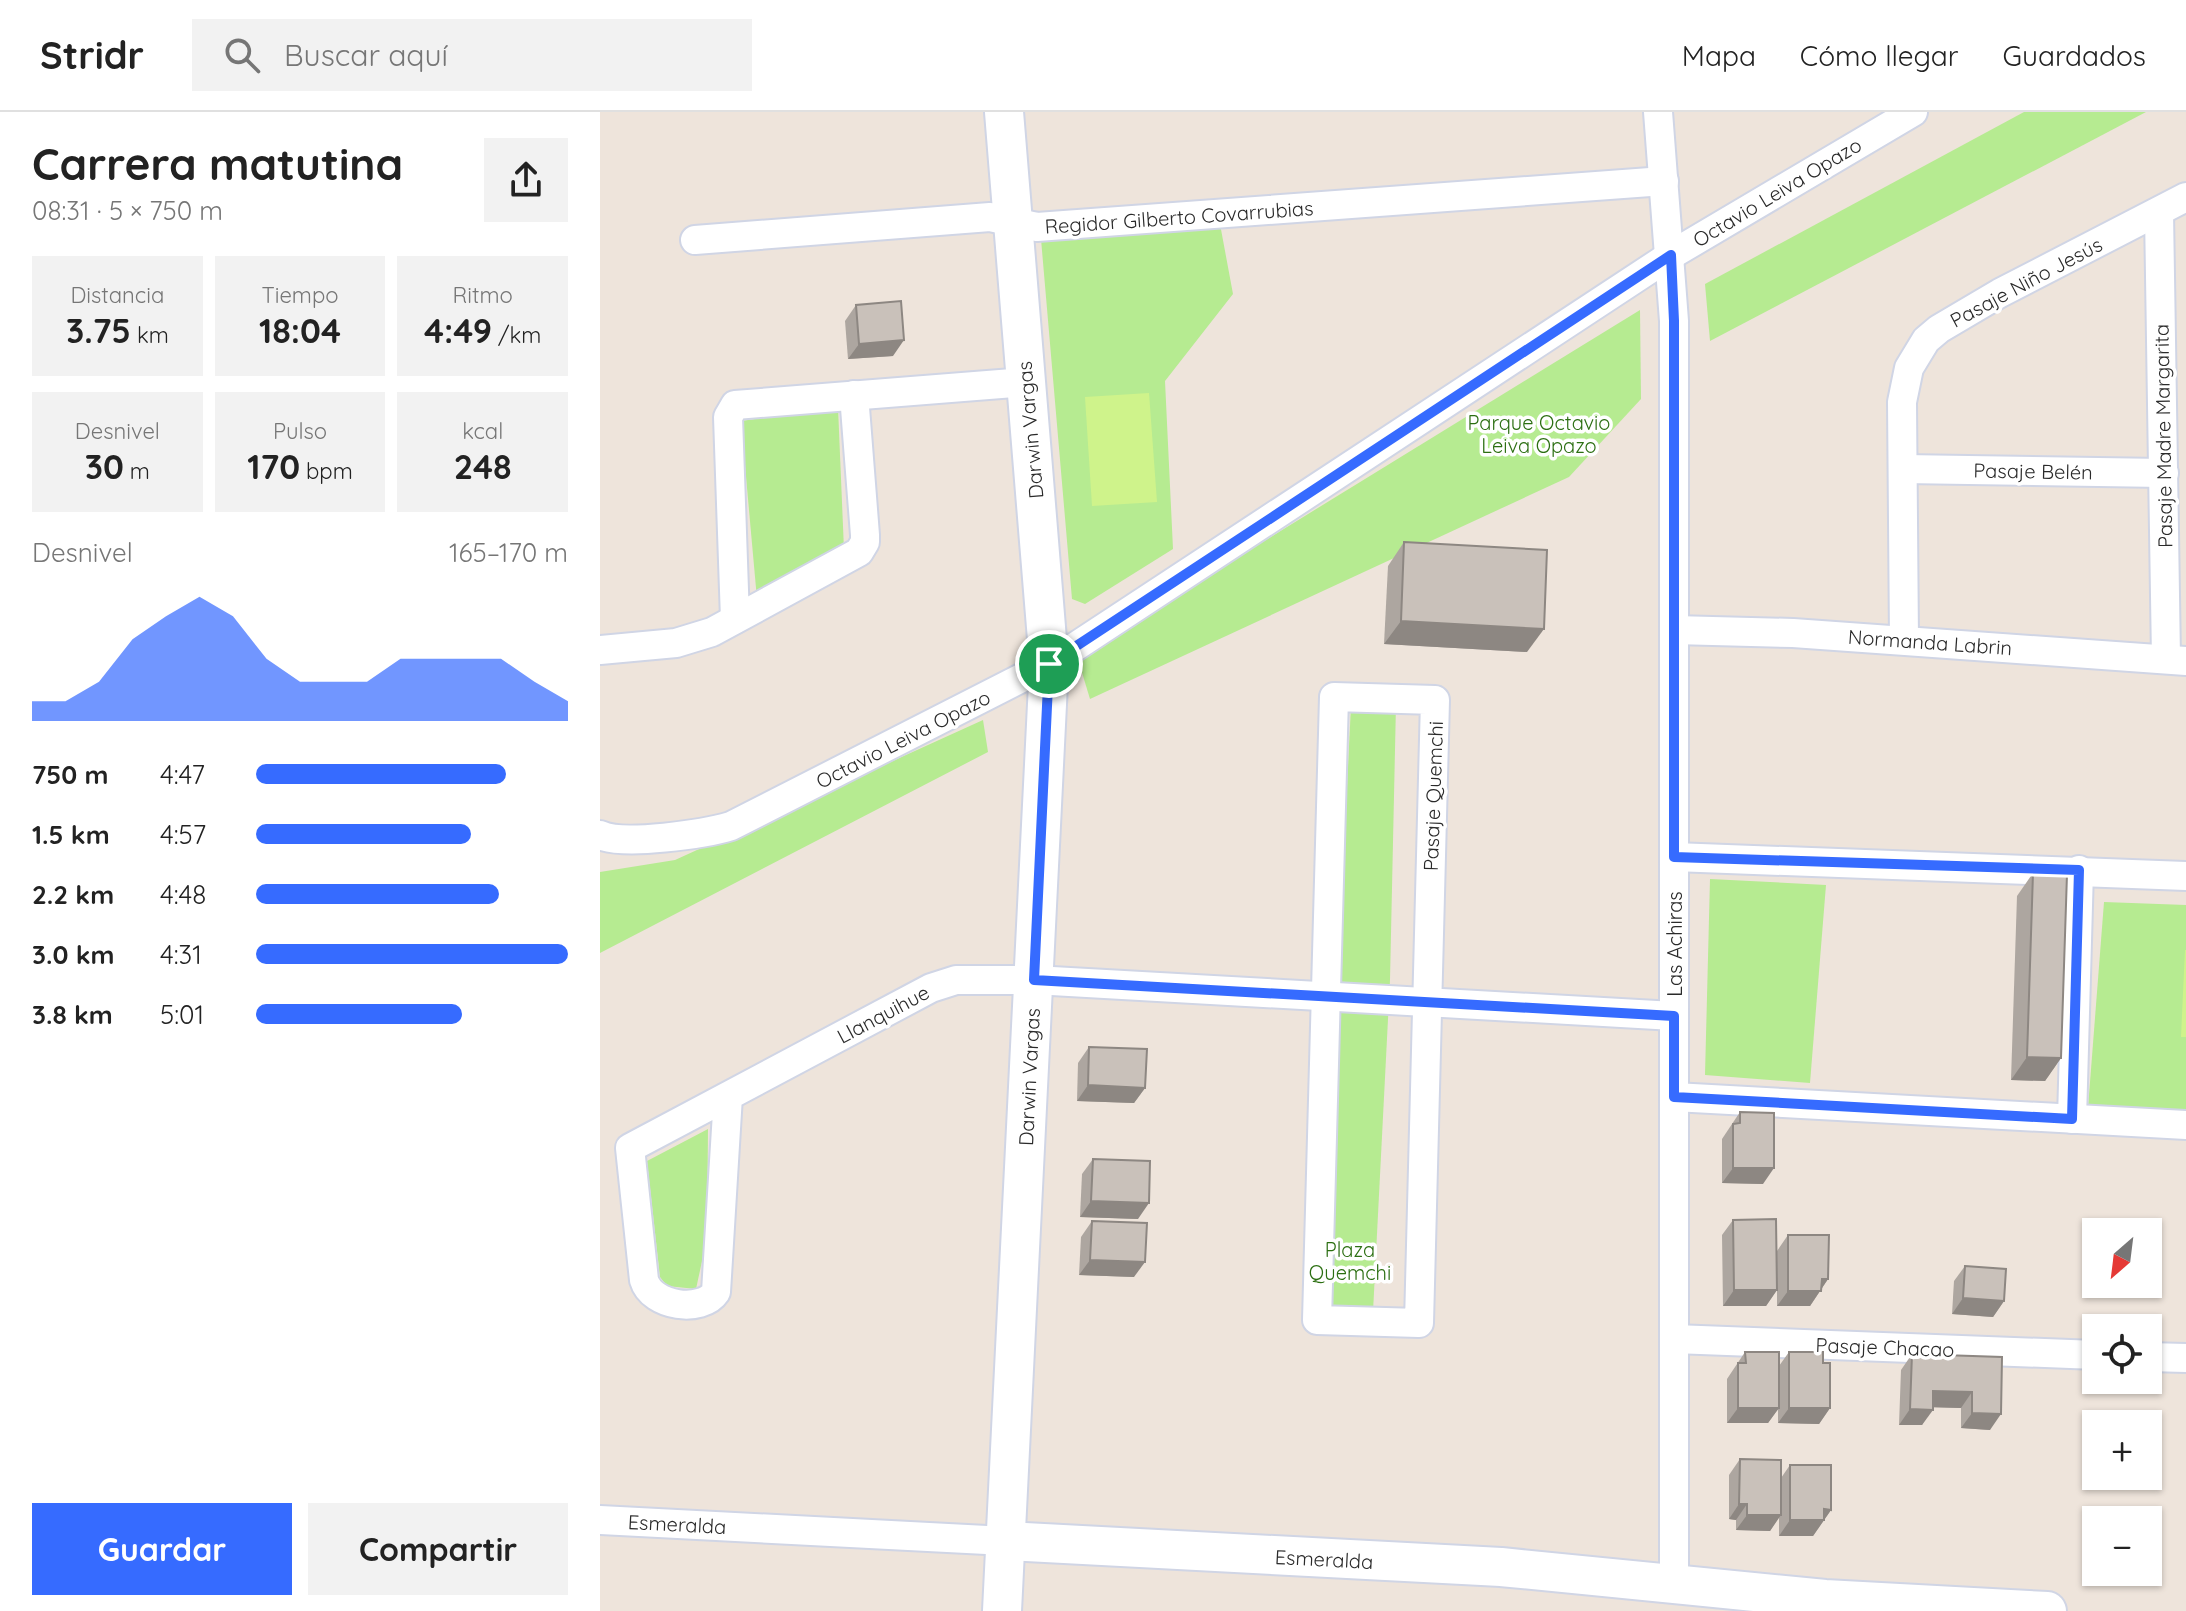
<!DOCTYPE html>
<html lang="es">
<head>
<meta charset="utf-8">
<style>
	body { margin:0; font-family:Quicksand,sans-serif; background:#f2f2f2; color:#222; height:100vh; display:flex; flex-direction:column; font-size:30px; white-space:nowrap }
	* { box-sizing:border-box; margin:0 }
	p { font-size:26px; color:#767676 }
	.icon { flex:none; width:44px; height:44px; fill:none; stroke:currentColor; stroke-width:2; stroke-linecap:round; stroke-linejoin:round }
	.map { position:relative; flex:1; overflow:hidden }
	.details { display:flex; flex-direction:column; background:#fff; width:600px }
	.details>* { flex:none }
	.needle { width:52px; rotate:208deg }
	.fabs { position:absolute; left:1482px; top:1106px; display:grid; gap:16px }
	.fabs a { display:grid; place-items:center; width:80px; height:80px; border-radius:0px; background:#fff; box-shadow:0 2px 6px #0004; font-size:40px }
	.pin { position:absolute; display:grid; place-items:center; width:68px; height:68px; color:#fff; margin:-34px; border:4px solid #fff; border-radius:50%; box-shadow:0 2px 8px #0007 }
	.round { display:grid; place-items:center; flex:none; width:84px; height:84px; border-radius:0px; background:#f2f2f2 }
	.headline { display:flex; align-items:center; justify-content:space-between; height:136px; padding:0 32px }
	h1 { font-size:44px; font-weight:800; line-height:60px }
	.figures { display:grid; grid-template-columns:repeat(3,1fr); gap:12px; height:136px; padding:8px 32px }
	.figures div { display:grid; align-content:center; border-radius:0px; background:#f2f2f2; text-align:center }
	.figures b { font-size:34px; font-weight:800 }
	.figures small { font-size:22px; font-weight:400 }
	.figures p { font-size:22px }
	.chart { height:224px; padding:16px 32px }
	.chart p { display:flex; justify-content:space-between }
	.chart svg { width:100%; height:144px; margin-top:8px; fill:#366bff; opacity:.7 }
	.primary-button { display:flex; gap:16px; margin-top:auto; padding:16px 32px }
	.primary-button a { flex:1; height:92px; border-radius:0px; background:#366bff; color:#fff; font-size:32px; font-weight:800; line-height:92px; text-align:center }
	.primary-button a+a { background:#f2f2f2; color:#222 }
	ul { padding:0 32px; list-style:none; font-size:26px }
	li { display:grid; grid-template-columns:128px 96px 1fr; align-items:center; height:60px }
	li i { height:20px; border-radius:10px; background:#366bff }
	header { display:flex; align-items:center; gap:48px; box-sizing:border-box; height:112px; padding:0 40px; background:#fff; border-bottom:2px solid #e0e0e0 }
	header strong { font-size:38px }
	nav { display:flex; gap:44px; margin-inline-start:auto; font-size:28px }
	.search { width:560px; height:72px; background:#f2f2f2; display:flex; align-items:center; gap:20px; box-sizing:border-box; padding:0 28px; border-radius:0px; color:#767676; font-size:30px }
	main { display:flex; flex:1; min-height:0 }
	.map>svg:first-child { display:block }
</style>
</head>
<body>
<header>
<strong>Stridr</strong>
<div class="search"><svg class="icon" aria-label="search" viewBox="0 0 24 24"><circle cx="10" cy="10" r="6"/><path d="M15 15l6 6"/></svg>Buscar aquí</div>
<nav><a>Mapa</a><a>Cómo llegar</a><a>Guardados</a></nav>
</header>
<main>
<section class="details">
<div class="headline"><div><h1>Carrera matutina</h1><p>08:31 · 5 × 750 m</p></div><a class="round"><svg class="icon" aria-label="share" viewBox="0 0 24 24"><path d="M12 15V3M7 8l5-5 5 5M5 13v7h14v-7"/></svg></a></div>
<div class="figures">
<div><p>Distancia</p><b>3.75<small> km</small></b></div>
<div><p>Tiempo</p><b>18:04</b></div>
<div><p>Ritmo</p><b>4:49<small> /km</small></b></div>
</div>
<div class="figures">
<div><p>Desnivel</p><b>30<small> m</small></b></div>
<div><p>Pulso</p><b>170<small> bpm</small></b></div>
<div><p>kcal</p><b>248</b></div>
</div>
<div class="chart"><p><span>Desnivel</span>165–170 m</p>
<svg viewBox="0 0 160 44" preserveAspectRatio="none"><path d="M0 44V38L10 38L20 32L30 19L40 12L50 6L60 12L70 25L80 32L90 32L100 32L110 25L120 25L130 25L140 25L150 32L160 38V44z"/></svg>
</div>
<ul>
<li><b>750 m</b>4:47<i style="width:80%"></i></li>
<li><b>1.5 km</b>4:57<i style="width:69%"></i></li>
<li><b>2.2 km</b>4:48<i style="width:78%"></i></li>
<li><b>3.0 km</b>4:31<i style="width:100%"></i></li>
<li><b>3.8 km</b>5:01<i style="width:66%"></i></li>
</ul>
<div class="primary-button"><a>Guardar</a><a>Compartir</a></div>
</section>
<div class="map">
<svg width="1586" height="1499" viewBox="0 0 1586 1499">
	<rect width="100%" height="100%" fill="#eee4db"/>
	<g fill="#b6eb91">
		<polygon points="1424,0 1546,0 1110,229 1105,172"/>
		<polygon points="620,112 633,182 565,269 573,437 485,492 472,487 441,127"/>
		<polygon points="1040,198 1041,287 969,365 490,587 477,544"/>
		<polygon points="238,295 244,438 157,487 141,309"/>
		<polygon points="796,592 790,868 773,1200 721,1197 751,594"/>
		<polygon points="383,608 388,640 0,841 0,760 75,748"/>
		<polygon points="1110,767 1226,773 1210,971 1105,963"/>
		<polygon points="1504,790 1586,793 1586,1002 1488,996"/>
		<polygon points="108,1017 107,1126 96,1177 67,1174 60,1165 47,1049"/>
	</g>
	<g fill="#cff38b">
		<polygon points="549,281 557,390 492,394 485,285"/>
		<polygon points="1585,838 1586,838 1586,925 1581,925"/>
	</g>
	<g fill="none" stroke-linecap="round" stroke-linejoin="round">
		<defs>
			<g id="street">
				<polyline points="1058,0 1074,209 1074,1472"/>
				<polyline points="1559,100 1566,547"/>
				<polyline points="95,128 390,105 437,115 1064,69"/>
				<polyline points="1303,357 1564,361"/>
				<polyline points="135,507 128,305 135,293 426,270"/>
				<polyline points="1074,518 1193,521 1586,549"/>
				<polyline points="1304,528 1302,290 1309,256 1326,228 1339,217 1400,181 1586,85"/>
				<polyline points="0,538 76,531 112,520 259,440 265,430 265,423 254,283"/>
				<polygon points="734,585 835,588 819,1211 717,1208"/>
				<path d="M 0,723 C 23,734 105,722 131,714 L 449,552 L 1071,143 L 1313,0"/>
				<polyline points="1074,745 1586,764"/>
				<path d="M 128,984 L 116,1180 C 102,1201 52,1195 44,1168 L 30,1036 L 331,876 L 356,868 L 434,868 L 1074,904"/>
				<polyline points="1074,985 1586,1013"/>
				<polyline points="1472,1007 1479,758"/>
				<polyline points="1074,1227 1496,1243"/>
				<polyline points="1548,1245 1586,1246"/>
				<polyline points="0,1408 406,1429"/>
			</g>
			<g id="secondary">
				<polyline points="406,1429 901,1455 1225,1487 1447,1499"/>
				<polyline points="402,1499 449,552 404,0"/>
			</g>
		</defs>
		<use href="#street" stroke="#d0d5e5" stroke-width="32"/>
		<use href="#secondary" stroke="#d0d5e5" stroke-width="42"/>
		<use href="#street" stroke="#fff" stroke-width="28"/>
		<use href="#secondary" stroke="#fff" stroke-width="38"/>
	</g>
	<g fill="#ada6a0">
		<polygon points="256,193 293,244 248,247 245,209"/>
		<polygon points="804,430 927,540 784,532 788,454"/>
		<polygon points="1433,761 1461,946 1445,969 1411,968 1417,784"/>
		<polygon points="489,935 545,976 534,991 477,989 478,951"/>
		<polygon points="1140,1000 1163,1072 1122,1071 1122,1027"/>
		<polygon points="493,1047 538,1107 480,1105 482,1062"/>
		<polygon points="1133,1108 1177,1139 1188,1123 1228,1167 1210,1194 1177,1194 1177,1178 1166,1194 1123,1194 1122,1123"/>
		<polygon points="492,1109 534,1165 479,1163 481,1125"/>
		<polygon points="1365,1154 1404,1189 1393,1205 1352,1202 1354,1169"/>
		<polygon points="1145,1240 1179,1254 1189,1240 1223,1251 1230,1296 1219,1312 1178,1311 1178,1297 1168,1311 1127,1311 1127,1267"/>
		<polygon points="1312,1242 1402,1245 1390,1318 1361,1316 1361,1296 1333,1295 1322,1313 1299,1313 1301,1258"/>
		<polygon points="1140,1347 1181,1366 1190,1353 1231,1398 1213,1424 1179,1424 1179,1405 1170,1419 1136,1418 1136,1408 1129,1407 1129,1363"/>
	</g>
	<g fill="#8d8782">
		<polygon points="304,228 293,244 248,247 259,232"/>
		<polygon points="801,509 944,517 927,540 784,532"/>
		<polygon points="1427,945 1461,946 1445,969 1411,968"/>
		<polygon points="488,973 545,976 534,991 477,989"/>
		<polygon points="1133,1056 1174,1056 1163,1072 1122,1071"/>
		<polygon points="491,1089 549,1091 538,1107 480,1105"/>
		<polygon points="490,1148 545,1150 534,1165 479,1163"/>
		<polygon points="1222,1167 1228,1167 1210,1194 1177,1194 1188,1179"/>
		<polygon points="1134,1178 1177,1178 1166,1194 1123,1194"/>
		<polygon points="1363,1186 1404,1189 1393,1205 1352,1202"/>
		<polygon points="1333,1279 1372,1280 1361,1296 1322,1295"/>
		<polygon points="1138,1296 1179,1296 1168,1311 1127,1311"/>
		<polygon points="1189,1296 1230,1296 1219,1312 1178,1311"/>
		<polygon points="1310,1297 1333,1298 1322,1313 1299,1313"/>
		<polygon points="1372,1301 1401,1302 1390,1318 1361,1316"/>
		<polygon points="1139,1392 1147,1392 1136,1408 1129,1407"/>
		<polygon points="1224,1397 1231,1398 1213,1424 1179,1424 1190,1408"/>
		<polygon points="1147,1403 1181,1403 1170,1419 1136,1418"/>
	</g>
	<g fill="#c9c1ba" stroke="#8d8782" stroke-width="2">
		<polygon points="301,189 304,228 259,232 256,193"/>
		<polygon points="804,430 947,438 944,517 801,509"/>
		<polygon points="1433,761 1467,762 1461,946 1427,945"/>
		<polygon points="489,935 547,937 545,976 488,973"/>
		<polygon points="1140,1000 1174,1001 1174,1056 1133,1056 1133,1012 1140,1011"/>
		<polygon points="493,1047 550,1049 549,1091 491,1089"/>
		<polygon points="1176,1107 1177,1178 1134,1178 1133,1108"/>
		<polygon points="492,1109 547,1111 545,1150 490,1148"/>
		<polygon points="1188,1123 1229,1123 1228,1167 1222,1167 1221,1179 1188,1179"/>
		<polygon points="1365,1154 1406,1157 1404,1189 1363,1186"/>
		<polygon points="1145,1240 1179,1240 1179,1296 1138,1296 1138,1251 1146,1251"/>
		<polygon points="1189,1240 1223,1240 1223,1251 1230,1251 1230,1296 1189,1296"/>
		<polygon points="1312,1242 1402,1245 1401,1302 1372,1301 1372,1280 1333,1279 1333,1298 1310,1297"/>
		<polygon points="1140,1347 1181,1348 1181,1403 1147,1403 1147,1392 1139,1392"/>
		<polygon points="1190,1353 1231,1353 1231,1398 1224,1397 1224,1408 1190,1408"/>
	</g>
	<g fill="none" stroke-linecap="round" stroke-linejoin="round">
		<defs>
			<polygon id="route" points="1071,143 1074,209 1074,745 1479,758 1472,1007 1074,985 1074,904 434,868 449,552"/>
		</defs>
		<use href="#route" stroke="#fff" stroke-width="16"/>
		<use href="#route" stroke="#366bff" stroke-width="10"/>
	</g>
	<g text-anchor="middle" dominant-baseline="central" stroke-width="7" stroke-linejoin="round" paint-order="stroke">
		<g font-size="20" fill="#2a2a2a" stroke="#fff">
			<text transform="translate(1177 80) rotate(-31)">Octavio Leiva Opazo</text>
			<text transform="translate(579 105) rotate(-4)">Regidor Gilberto Covarrubias</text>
			<text transform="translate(1426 170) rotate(-28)">Pasaje Niño Jesús</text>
			<text transform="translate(430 318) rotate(-95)">Darwin Vargas</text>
			<text transform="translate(1563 324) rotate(-91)">Pasaje Madre Margarita</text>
			<text transform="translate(1433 359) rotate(1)">Pasaje Belén</text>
			<text transform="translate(1330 530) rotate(4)">Normanda Labrin</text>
			<text transform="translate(303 627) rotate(-27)">Octavio Leiva Opazo</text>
			<text transform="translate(833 684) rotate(-88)">Pasaje Quemchi</text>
			<text transform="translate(1074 832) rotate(-90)">Las Achiras</text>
			<text transform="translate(283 902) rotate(-28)">Llanquihue</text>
			<text transform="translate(429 965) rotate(-87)">Darwin Vargas</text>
			<text transform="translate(1285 1235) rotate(2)">Pasaje Chacao</text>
			<text transform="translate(77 1412) rotate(3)">Esmeralda</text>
			<text transform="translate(724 1447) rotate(3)">Esmeralda</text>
		</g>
		<g font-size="20" fill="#2c6f12" stroke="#fff">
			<text x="939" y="310">Parque Octavio<tspan x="939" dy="23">Leiva Opazo</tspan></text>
			<text x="750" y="1137">Plaza<tspan x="750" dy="23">Quemchi</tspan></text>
		</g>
	</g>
</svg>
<div class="fabs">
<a><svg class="needle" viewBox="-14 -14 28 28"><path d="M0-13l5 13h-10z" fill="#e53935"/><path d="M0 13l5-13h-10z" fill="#767676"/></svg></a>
<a><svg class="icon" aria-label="locate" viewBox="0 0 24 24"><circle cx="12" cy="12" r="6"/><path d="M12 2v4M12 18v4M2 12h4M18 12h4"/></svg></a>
<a>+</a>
<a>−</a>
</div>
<div class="pin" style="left:449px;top:552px;background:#1e9e55"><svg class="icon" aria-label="arrive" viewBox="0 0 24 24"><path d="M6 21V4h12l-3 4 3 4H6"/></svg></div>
</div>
</main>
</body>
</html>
